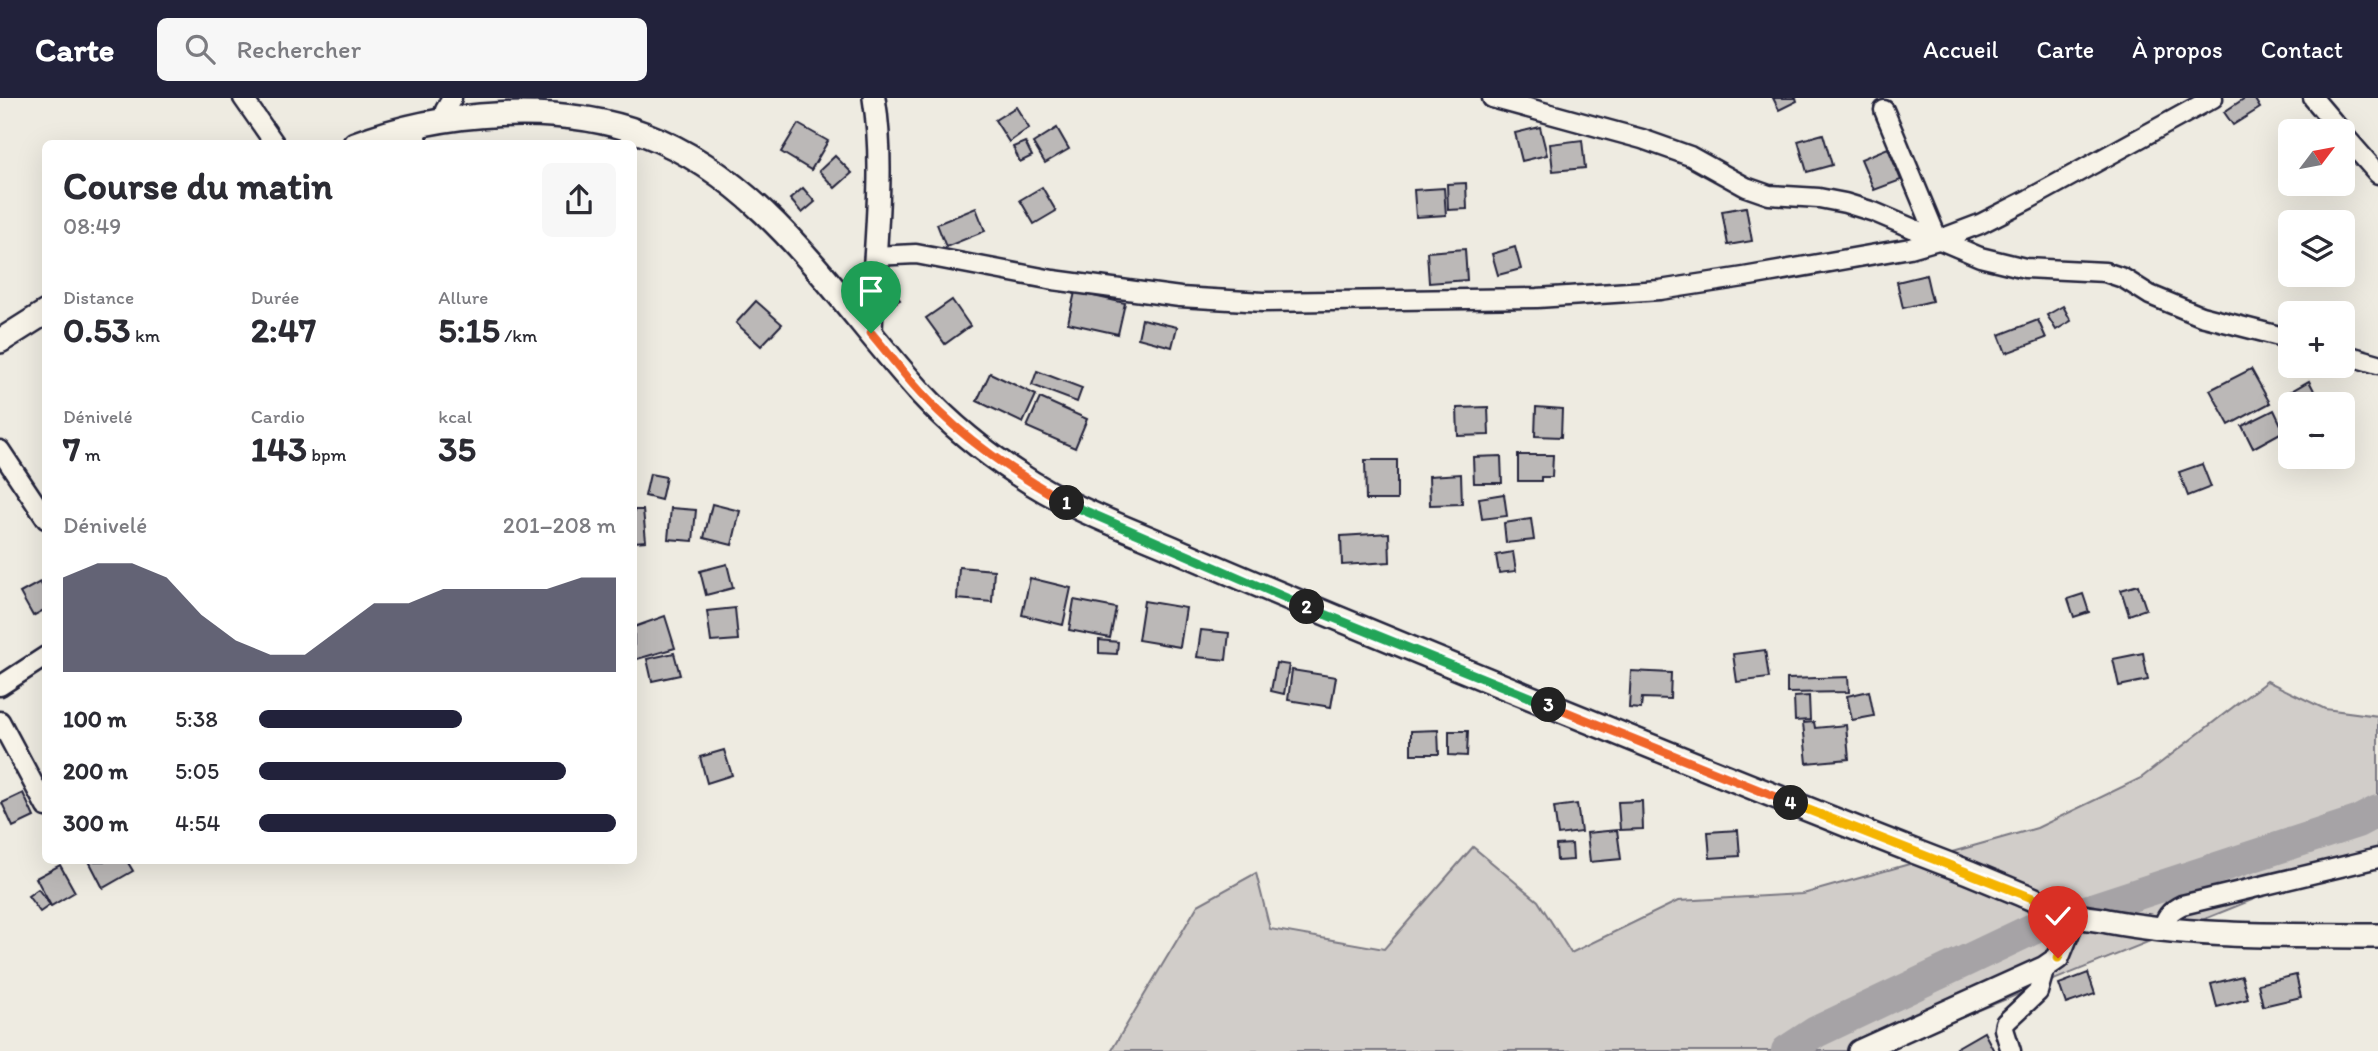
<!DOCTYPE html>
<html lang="fr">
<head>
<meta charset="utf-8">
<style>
	body { margin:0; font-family:Itim,sans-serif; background:#f7f7f7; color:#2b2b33; height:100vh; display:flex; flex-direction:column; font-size:26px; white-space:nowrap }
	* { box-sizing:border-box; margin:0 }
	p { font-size:23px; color:#7c7c81 }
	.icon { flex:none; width:38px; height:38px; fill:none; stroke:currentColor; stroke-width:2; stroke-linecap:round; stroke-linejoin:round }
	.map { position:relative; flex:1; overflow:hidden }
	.details { position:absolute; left:42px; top:42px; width:595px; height:724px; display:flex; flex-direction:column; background:#fff; border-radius:10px; box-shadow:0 7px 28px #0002 }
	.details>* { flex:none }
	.needle { width:46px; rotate:58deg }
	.controls { position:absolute; left:2278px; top:21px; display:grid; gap:14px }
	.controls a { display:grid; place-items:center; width:77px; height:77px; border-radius:10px; background:#fff; box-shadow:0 7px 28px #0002; font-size:35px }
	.pin { position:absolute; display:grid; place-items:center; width:60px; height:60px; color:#fff; margin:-72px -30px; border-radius:50% 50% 50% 0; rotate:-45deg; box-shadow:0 0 7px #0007 }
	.pin .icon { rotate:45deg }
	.km { position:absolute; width:35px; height:35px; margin:-18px; border-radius:50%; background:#222; color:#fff; font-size:19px; line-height:35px; text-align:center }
	.round { display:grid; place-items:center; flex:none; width:74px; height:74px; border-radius:10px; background:#f7f7f7 }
	.headline { display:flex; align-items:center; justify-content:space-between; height:119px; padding:0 21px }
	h1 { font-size:38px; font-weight:700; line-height:52px }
	.stats { display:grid; grid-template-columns:repeat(3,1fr); gap:10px; height:119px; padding:7px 21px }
	.stats div { display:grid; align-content:center }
	.stats b { font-size:35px; font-weight:700 }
	.stats small { font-size:19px; font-weight:400 }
	.stats p { font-size:19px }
	.chart { height:196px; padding:14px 21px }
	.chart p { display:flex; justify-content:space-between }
	.chart svg { width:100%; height:126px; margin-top:7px; fill:#22223b; opacity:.7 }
	ul { padding:0 21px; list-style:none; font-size:23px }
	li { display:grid; grid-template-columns:112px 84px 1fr; align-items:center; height:52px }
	li i { height:18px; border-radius:9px; background:#22223b }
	header { display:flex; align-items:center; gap:42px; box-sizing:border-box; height:98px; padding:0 35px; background:#22223b; color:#fff }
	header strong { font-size:33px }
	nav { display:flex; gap:38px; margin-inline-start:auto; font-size:24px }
	.search { width:490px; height:63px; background:#f7f7f7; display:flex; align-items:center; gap:18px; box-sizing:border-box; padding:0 24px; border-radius:10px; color:#7c7c81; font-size:26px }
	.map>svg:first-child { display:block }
</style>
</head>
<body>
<header>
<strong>Carte</strong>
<div class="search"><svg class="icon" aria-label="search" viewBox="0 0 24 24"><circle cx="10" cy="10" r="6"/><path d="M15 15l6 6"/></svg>Rechercher</div>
<nav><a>Accueil</a><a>Carte</a><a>À propos</a><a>Contact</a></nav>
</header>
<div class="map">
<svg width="2378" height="953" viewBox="0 0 2378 953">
	<rect width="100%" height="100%" fill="#eeebe1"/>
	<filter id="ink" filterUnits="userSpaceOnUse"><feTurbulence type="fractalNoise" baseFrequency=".0143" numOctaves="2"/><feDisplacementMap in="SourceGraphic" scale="14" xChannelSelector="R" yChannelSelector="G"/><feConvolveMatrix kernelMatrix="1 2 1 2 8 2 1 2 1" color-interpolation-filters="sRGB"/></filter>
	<g filter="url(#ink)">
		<polygon fill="#d1cdc9" stroke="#7a7882" stroke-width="2" points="2267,583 2325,611 2378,618 2378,751 1878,953 1111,953 1198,807 1256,775 1270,831 1384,851 1473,749 1538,803 1571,855 1678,803 1803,796 2037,730 2141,680"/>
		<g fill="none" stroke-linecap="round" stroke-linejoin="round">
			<polyline stroke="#a6a3a6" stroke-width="32" points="1787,953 1816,934 2037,829 2357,724 2378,713"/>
		</g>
		<g fill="#bbb8b7" stroke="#22223b" stroke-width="2">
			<polygon points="1773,0 1796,0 1797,3 1779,12"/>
			<polygon points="2245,0 2254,0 2260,10 2233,27 2224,14"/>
			<polygon points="1016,9 1029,30 1009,44 995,22"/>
			<polygon points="798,26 828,43 811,72 781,54"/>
			<polygon points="1540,29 1547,57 1522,63 1515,35"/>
			<polygon points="1057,30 1069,51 1045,65 1033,45"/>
			<polygon points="1823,36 1832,67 1807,74 1798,43"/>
			<polygon points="1582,42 1585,70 1553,73 1550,46"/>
			<polygon points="1025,44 1032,58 1020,64 1013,49"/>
			<polygon points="1888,50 1901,82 1874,92 1861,61"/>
			<polygon points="835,58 852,75 835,90 819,73"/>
			<polygon points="1466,85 1467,111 1448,112 1447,86"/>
			<polygon points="1042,89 1056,113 1034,126 1020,102"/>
			<polygon points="803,90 815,104 802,115 790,101"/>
			<polygon points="1444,90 1446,117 1416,119 1414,92"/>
			<polygon points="1746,109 1752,143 1728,147 1722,113"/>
			<polygon points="976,110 985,133 946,149 937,126"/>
			<polygon points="1515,149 1521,171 1498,177 1492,156"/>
			<polygon points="1465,151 1467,182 1429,185 1427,154"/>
			<polygon points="1926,177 1932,203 1903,210 1897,184"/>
			<polygon points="892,190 900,202 888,209 881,196"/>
			<polygon points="1075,194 1125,205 1118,236 1068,225"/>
			<polygon points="952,202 970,228 945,246 926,220"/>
			<polygon points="756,203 782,226 761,248 736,225"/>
			<polygon points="2063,208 2071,223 2056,232 2047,217"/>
			<polygon points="1142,221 1177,229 1172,249 1138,240"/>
			<polygon points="2038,222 2046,240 2006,255 1999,237"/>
			<polygon points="2251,271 2270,305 2229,327 2210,292"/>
			<polygon points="1037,273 1082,290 1077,304 1032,287"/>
			<polygon points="990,275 1036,297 1023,325 977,303"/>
			<polygon points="2309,283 2321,306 2291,306 2291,313 2283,298"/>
			<polygon points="1040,300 1087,321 1075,350 1027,329"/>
			<polygon points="1488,309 1489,337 1458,338 1457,310"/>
			<polygon points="1536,309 1562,311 1561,339 1535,338"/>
			<polygon points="2274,312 2284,333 2253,350 2242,328"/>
			<polygon points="1518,357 1553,357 1552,379 1541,379 1541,383 1518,383"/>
			<polygon points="1501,358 1502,385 1474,385 1473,359"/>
			<polygon points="1365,362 1397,362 1397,402 1366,402"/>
			<polygon points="2202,366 2211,389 2188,398 2179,374"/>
			<polygon points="650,376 666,379 661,402 645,398"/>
			<polygon points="1461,376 1462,406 1430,407 1429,378"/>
			<polygon points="1504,396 1507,418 1482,421 1479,400"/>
			<polygon points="712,406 740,413 732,447 704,440"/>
			<polygon points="671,410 696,412 693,443 668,441"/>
			<polygon points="634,412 643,412 646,443 634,444"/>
			<polygon points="1531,421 1534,442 1506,445 1504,425"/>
			<polygon points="1389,435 1390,464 1342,467 1341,438"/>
			<polygon points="1513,454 1516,473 1499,475 1496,457"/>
			<polygon points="727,466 733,490 706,497 700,473"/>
			<polygon points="959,469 994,472 992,504 957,501"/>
			<polygon points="1030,480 1071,490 1063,527 1022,517"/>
			<polygon points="40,484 46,494 46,511 33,518 20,495"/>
			<polygon points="2138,487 2146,511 2129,517 2121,492"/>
			<polygon points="2083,496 2089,514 2074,519 2068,501"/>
			<polygon points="1074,502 1116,510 1110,540 1069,532"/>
			<polygon points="1144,503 1186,510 1180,549 1138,542"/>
			<polygon points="735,510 738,542 711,544 707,513"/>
			<polygon points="665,518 675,550 634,562 634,529"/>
			<polygon points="1201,532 1229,535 1226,562 1197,559"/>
			<polygon points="1099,542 1118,544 1117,556 1099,555"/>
			<polygon points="1765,552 1769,580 1737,584 1733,556"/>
			<polygon points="674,555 680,577 652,583 647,561"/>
			<polygon points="2143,555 2148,582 2119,588 2113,561"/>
			<polygon points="1276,565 1289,567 1284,596 1271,593"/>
			<polygon points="1292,572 1336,579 1331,609 1288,602"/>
			<polygon points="1631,573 1671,575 1670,601 1642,600 1641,611 1629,610"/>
			<polygon points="1848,579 1849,594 1787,595 1787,581"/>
			<polygon points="1869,593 1874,618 1852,622 1847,598"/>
			<polygon points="1809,598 1810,622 1795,623 1794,599"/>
			<polygon points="1814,624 1815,630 1846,627 1849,661 1807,665 1803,625"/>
			<polygon points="1438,632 1439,656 1411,656 1411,633"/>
			<polygon points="1449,633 1468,633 1467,658 1449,657"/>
			<polygon points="724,652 732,677 707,685 700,659"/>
			<polygon points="23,695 34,719 13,729 2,705"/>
			<polygon points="1642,703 1643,731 1620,732 1618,704"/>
			<polygon points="1577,706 1581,734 1558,737 1554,709"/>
			<polygon points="1617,732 1621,761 1590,764 1587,735"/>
			<polygon points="1738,732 1740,758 1710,760 1708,734"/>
			<polygon points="1572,746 1573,762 1557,763 1556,747"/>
			<polygon points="89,763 127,763 133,773 103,790"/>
			<polygon points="60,767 75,794 51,808 36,780"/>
			<polygon points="38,791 50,807 40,814 28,798"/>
			<polygon points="2088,875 2095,896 2066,906 2059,886"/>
			<polygon points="2296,877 2301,899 2263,908 2258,886"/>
			<polygon points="2242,878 2248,901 2217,909 2211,886"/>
			<polygon points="1984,934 1994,953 1958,953 1956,950"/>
		</g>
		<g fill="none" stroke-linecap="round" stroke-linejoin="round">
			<defs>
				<g id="minor">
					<polyline points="243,0 275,46"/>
					<polyline points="1492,0 1642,41 1690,58 1746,89 1769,97 1819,100 1845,105 1874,114 1980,159 2025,170 2105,174 2123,180 2150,197 2201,218 2291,241"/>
					<polyline points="2313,0 2341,33"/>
					<polyline points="1884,12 1938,142"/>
					<polyline points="448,22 445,12 452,0"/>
					<polyline points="413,29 419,46"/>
					<polyline points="2343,36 2378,76"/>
					<polyline points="874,158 916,156 1053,182 1180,199 1263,204 1537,200 1660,192 1744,179 1910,150 1938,142 1980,126 2029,101 2213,0"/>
					<polyline points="2343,256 2378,266"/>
					<polyline points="0,352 46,421"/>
					<polyline points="0,588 46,558"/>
					<polyline points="0,623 46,709"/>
					<path d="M 2161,833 C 2166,819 2169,813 2182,807 L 2378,760"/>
					<polyline points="2011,953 2004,931 2005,925 2038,894 2045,869"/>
				</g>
				<g id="tertiary">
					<path d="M 871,235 C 873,161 886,72 874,0"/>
					<polyline points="1859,953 2045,869 2058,860 2075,818"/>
				</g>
				<g id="secondary">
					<path d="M 355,46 C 441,13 558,4 644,36 C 768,83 837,203 922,296 C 950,326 984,354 1018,376 C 1068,410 1126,430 1181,454 C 1285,499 1390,542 1495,585 C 1635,642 1775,699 1916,754 C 1951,767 1986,781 2021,796 C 2038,803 2056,812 2074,817 C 2084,820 2096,821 2107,823 C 2196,840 2287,837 2378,838"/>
					<polyline points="0,243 46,214"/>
				</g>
			</defs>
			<use href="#minor" stroke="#22223b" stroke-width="23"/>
			<use href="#tertiary" stroke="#22223b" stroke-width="26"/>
			<use href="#secondary" stroke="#22223b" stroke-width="28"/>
			<use href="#minor" stroke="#f7f3e8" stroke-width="18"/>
			<use href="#tertiary" stroke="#f7f3e8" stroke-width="21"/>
			<use href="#secondary" stroke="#f7f3e8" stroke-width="23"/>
		</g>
	</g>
	<g fill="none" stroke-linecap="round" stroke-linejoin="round" filter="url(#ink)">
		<defs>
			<path id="split-1" d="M 871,235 C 889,256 905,278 924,298 C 964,342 1016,376 1067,405"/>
			<polyline id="split-2" points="1067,405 1307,509"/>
			<polyline id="split-3" points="1307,509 1549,607"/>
			<polyline id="split-4" points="1549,607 1791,705"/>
			<polyline id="split-5" points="1791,705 2035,801"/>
			<polyline id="split-6" points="2035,801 2075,818 2058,860"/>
		</defs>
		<use href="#split-1" stroke="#fff" stroke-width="14"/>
		<use href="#split-2" stroke="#fff" stroke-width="14"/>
		<use href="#split-3" stroke="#fff" stroke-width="14"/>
		<use href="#split-4" stroke="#fff" stroke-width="14"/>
		<use href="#split-5" stroke="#fff" stroke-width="14"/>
		<use href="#split-6" stroke="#fff" stroke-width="14"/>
		<use href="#split-1" stroke="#f0652b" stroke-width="9"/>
		<use href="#split-2" stroke="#22a559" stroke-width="9"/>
		<use href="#split-3" stroke="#22a559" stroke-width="9"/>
		<use href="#split-4" stroke="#f0652b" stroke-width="9"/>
		<use href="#split-5" stroke="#f5b400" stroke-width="9"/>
		<use href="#split-6" stroke="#f5b400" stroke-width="9"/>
	</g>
</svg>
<div class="controls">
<a><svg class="needle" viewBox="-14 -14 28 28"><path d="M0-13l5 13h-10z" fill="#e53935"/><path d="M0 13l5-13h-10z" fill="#7c7c81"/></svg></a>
<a><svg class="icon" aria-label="layers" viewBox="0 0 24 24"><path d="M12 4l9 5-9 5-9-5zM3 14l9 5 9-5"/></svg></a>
<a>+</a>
<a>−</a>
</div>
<div class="pin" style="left:871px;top:235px;background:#1e9e55"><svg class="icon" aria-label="arrive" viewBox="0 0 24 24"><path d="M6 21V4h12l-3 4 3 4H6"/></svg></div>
<div class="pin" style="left:2058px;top:860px;background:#d93025"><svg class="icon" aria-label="check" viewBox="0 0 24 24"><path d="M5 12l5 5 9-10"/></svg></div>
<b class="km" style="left:1067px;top:405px">1</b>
<b class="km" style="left:1307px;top:509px">2</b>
<b class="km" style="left:1549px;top:607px">3</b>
<b class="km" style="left:1791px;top:705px">4</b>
<section class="details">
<div class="headline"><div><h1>Course du matin</h1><p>08:49</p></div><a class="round"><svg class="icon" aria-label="share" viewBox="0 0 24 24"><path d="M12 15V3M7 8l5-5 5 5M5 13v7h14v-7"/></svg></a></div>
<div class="stats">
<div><p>Distance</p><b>0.53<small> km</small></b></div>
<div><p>Durée</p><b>2:47</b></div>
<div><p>Allure</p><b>5:15<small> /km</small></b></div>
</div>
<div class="stats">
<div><p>Dénivelé</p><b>7<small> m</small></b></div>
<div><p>Cardio</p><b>143<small> bpm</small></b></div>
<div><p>kcal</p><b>35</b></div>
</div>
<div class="chart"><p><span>Dénivelé</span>201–208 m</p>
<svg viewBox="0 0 160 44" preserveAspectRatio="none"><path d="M0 44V11L10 6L20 6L30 11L40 24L50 33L60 38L70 38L80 29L90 20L100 20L110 15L120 15L130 15L140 15L150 11L160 11V44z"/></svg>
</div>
<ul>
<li><b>100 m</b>5:38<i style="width:57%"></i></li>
<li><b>200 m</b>5:05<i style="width:86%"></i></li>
<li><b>300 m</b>4:54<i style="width:100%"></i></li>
</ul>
</section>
</div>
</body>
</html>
